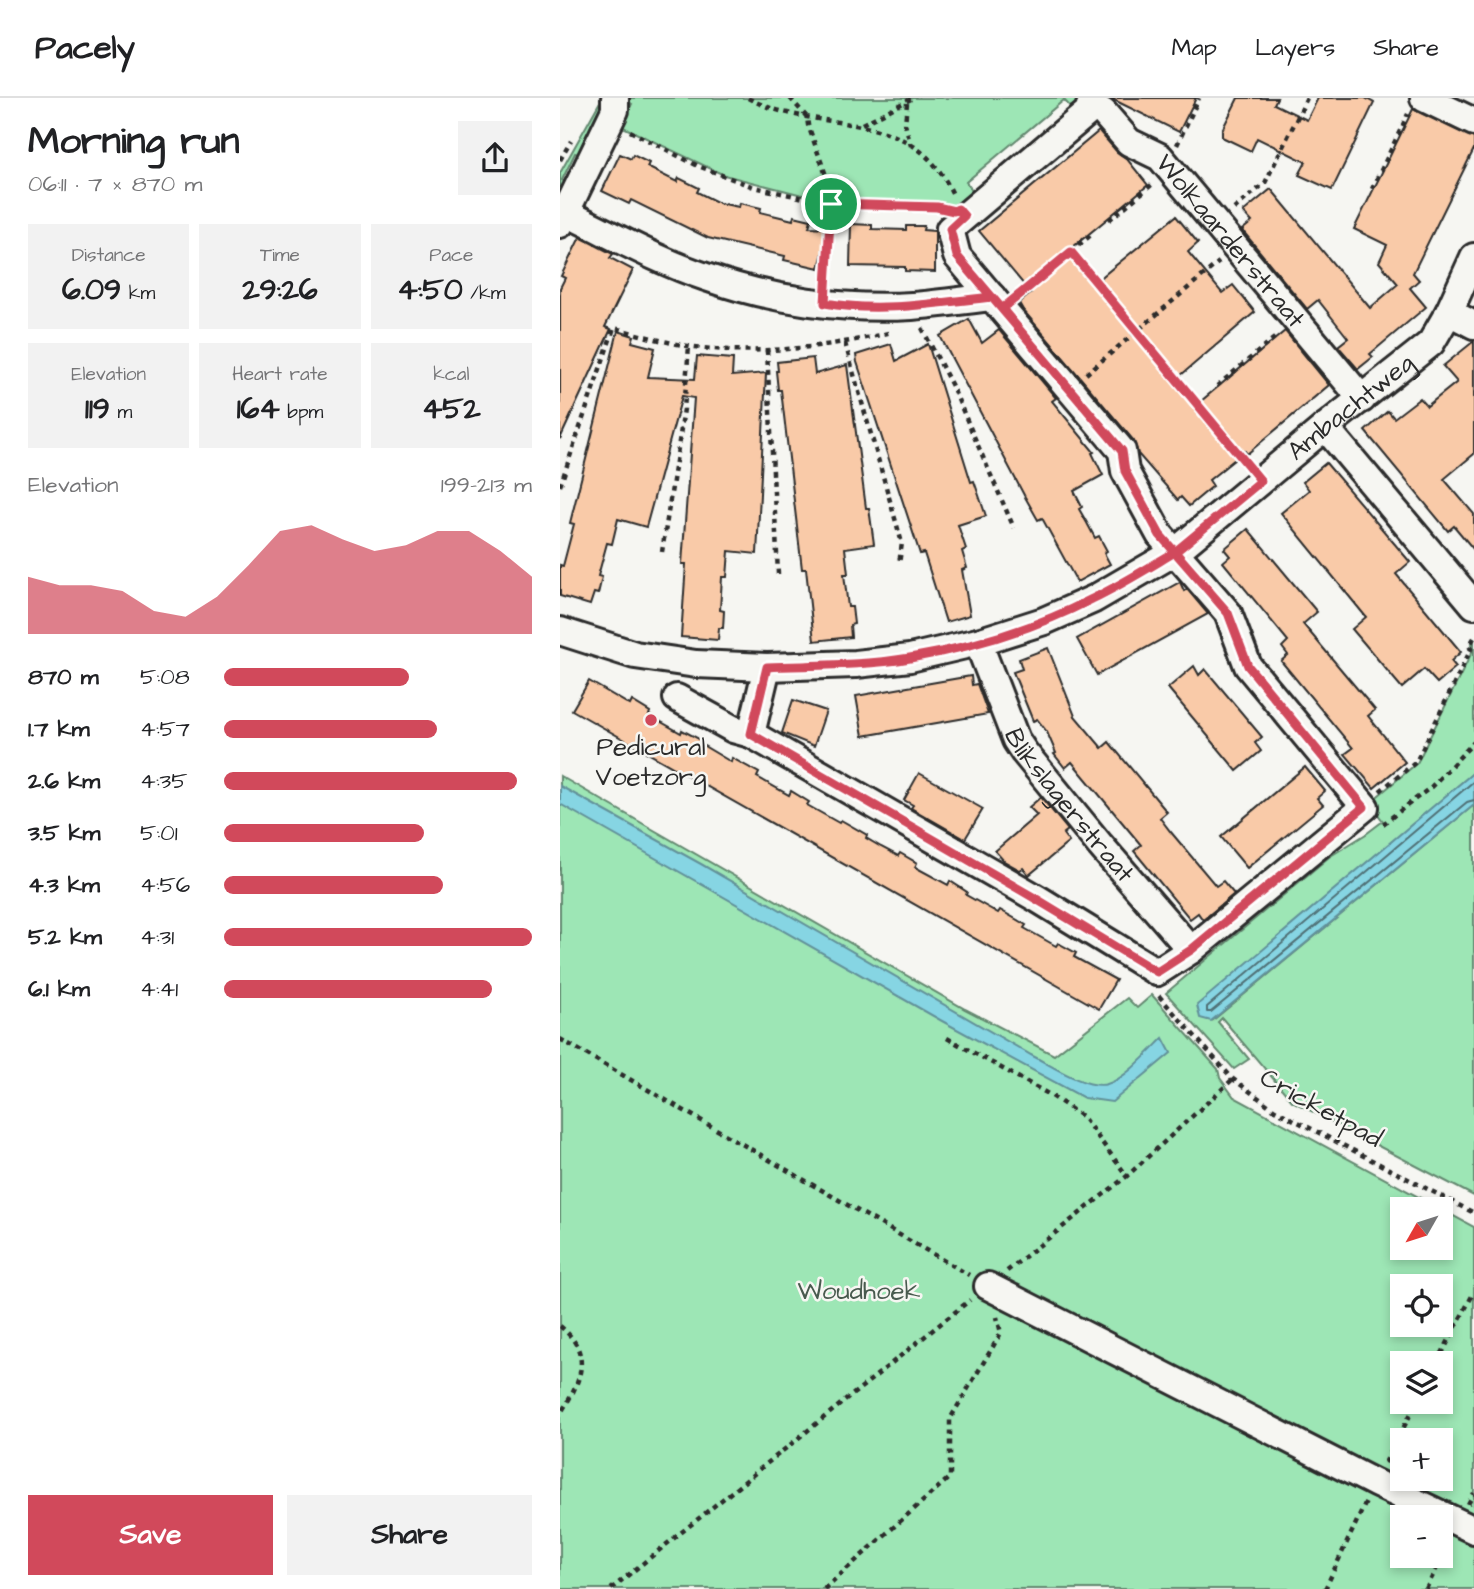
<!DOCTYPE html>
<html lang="en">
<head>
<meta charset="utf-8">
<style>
	body { margin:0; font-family:"Architects Daughter",sans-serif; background:#f2f2f2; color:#202124; height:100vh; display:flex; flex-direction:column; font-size:26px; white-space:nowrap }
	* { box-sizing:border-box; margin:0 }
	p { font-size:23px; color:#757577 }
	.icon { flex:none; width:38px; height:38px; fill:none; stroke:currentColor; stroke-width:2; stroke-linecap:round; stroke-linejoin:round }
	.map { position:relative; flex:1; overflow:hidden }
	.sheet { display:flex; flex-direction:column; background:#fff; width:560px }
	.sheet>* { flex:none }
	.needle { width:46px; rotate:231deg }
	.controls { position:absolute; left:830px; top:1099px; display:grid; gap:14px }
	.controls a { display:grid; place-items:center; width:63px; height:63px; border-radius:0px; background:#fff; box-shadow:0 4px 10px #0003; font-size:35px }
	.pin { position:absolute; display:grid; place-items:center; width:60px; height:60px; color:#fff; margin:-30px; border:4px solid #fff; border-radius:50%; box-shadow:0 2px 7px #0007 }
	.round { display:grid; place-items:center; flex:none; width:74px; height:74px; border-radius:0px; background:#f2f2f2 }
	.overview { display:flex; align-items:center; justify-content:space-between; height:119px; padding:0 28px }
	h1 { font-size:38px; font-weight:800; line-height:52px }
	.figures { display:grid; grid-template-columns:repeat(3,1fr); gap:10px; height:119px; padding:7px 28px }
	.figures div { display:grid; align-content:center; border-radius:0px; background:#f2f2f2; text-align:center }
	.figures b { font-size:30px; font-weight:800 }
	.figures small { font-size:19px; font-weight:400 }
	.figures p { font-size:19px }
	.chart { height:196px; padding:14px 28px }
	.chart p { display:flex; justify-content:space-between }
	.chart svg { width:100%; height:126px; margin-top:7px; fill:#d1495b; opacity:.7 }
	.button { display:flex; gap:14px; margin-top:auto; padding:14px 28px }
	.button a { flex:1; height:80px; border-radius:0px; background:#d1495b; color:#fff; font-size:28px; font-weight:800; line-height:80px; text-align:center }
	.button a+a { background:#f2f2f2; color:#202124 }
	ul { padding:0 28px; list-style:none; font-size:23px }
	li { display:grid; grid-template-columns:112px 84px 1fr; align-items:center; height:52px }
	li i { height:18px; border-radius:9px; background:#d1495b }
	header { display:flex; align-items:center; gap:42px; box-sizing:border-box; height:98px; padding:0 35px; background:#fff; border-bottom:2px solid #e0e0e0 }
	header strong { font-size:33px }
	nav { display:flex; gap:38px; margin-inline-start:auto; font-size:24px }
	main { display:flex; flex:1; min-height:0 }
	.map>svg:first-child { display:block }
</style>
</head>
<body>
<header>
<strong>Pacely</strong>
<nav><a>Map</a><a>Layers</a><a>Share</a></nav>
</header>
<main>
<section class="sheet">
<div class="overview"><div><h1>Morning run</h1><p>06:11 · 7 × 870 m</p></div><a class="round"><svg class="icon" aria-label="share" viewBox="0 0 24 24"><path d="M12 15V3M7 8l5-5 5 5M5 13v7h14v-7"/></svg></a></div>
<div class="figures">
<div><p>Distance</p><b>6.09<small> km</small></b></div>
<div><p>Time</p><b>29:26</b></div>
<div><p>Pace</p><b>4:50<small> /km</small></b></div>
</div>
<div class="figures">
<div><p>Elevation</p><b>119<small> m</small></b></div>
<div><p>Heart rate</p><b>164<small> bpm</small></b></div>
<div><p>kcal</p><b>452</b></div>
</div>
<div class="chart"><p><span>Elevation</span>199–213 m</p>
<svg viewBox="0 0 160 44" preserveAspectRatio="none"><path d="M0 44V24L10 27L20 27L30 29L40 36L50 38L60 31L70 20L80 8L90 6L100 11L110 15L120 13L130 8L140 8L150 15L160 24V44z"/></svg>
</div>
<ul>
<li><b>870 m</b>5:08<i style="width:60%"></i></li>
<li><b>1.7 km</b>4:57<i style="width:69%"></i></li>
<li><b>2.6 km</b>4:35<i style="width:95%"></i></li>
<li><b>3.5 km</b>5:01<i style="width:65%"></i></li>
<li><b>4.3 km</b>4:56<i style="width:71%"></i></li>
<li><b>5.2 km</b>4:31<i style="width:100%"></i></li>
<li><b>6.1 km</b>4:41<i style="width:87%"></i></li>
</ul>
<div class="button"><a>Save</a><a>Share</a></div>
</section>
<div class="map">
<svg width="914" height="1491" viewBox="0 0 914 1491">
	<rect width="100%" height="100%" fill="#f6f6f2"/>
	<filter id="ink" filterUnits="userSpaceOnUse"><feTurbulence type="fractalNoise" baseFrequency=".0143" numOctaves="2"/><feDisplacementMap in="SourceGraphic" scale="14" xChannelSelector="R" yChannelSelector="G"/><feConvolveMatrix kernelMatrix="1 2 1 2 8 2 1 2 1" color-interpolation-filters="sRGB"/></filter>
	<g filter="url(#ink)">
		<g fill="#9de6b5" stroke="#648870" stroke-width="2" fill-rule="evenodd">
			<polygon points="42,0 49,0 24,58 15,55 2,82 11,87 0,100 0,75"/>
			<polygon points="68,0 522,0 515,14 504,2 406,84 416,97 397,113 395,109 377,107 262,102 164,77 61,28 72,6 67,3"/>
			<polygon points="914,543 914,674 799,773 652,923 914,707 914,1098 732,1003 662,920 658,924 689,961 674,971 606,895 769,759 806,736 823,723 814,711 818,707 813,702 857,665 913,552 911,546"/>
			<path d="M 0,678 L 405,911 L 494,957 L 567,900 L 577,910 L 592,897 L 658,971 L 660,980 L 674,999 L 914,1129 L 914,1491 L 0,1491 ZM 842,1111 L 880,1111 L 880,1150 L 842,1150 ZM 842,1188 L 880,1188 L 880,1227 L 842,1227 ZM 842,1265 L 880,1265 L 880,1304 L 842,1304 ZM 842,1342 L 880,1342 L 880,1381 L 842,1381 ZM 842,1419 L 880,1419 L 880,1458 L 842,1458 Z"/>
		</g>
		<g fill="#86d5e3" stroke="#629199" stroke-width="2">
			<polygon points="914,674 914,707 651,923 640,920 637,907"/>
			<path d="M 0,688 L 141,766 L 471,957 C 489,966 527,992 547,986 C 565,981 590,953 603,940 L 611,955 L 552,1004 L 524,1000 L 382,923 L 0,706 Z"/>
		</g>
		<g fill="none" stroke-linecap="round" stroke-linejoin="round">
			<polyline stroke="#4f6f75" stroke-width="2" points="914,683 647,909 647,914 651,914 907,704 914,702"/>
		</g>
		<g fill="#f9caa8" stroke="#2b2b2b" stroke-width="2">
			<polygon points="550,0 636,0 619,34"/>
			<polygon points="678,0 717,0 714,6 747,22 758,0 805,0 814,5 772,92 739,77 746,64 697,40 691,53 662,39 662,32"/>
			<polygon points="853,11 914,40 914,51 853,175 859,182 850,190 866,209 810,256 813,259 798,271 778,248 788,240 758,202 747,211 682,132 692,124 683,114 711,91 810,210 838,186 819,164 827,147 794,131"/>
			<polygon points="539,33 557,54 567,61 588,87 507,154 533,186 616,118 638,145 628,154 662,195 673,187 695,214 614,283 635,308 725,233 769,287 687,356 685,353 649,382 653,388 629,408 621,399 618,402 578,356 574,343 463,212 459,205 471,195 419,133"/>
			<polygon points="60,56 71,61 73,57 89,65 87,69 117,84 119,80 139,90 137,94 159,105 179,109 180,105 201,110 200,114 233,122 234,118 251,122 249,129 269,130 259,170 224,162 225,158 148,140 71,102 69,106 42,93"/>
			<polygon points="291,126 312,127 312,131 346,132 346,128 364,128 363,132 375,133 375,174 345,173 345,169 290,168"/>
			<polygon points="20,139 53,156 50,160 73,172 45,229 51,231 0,341 0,190 5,180 1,178"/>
			<polygon points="409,221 422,245 439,232 496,300 492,303 534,354 532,355 543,377 514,393 522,409 519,411 527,425 535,440 539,438 547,453 544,455 550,466 517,484 482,420 478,422 465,399 380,238"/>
			<polygon points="58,233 74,238 72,244 95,250 88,279 135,281 137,258 173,261 172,278 206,275 197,456 169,453 167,479 162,479 160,512 164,513 163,530 159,530 158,542 121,539 126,466 122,466 134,300 122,298 86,429 58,421 52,446 47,445 38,478 42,479 38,496 34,495 30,507 0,498 0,467 3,468 14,426 10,425"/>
			<polygon points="914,243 914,356 884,381 914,416 914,452 894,428 888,433 805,333 828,313 834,320 860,300 867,308 897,284 883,268"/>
			<polygon points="331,246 336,263 368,246 411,384 414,383 426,418 398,427 406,451 402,453 407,470 402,472 410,517 386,524 364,455 360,456 297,264 296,257"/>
			<polygon points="253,260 255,276 287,267 306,410 309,410 314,446 285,450 288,476 284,476 288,509 292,509 294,526 290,527 291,539 254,543 246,471 242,471 221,292 218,292 216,273 218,273 217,264"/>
			<polygon points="766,365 850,464 836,476 901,554 891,563 896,569 877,585 864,571 842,590 792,531 806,519 721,415 749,392 743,384"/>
			<polygon points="688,431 757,514 743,526 815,612 808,618 845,664 814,690 785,656 793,650 721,563 728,557 722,549 728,543 663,464 670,458 664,451"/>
			<polygon points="620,484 624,493 627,491 648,516 537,577 517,541"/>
			<polygon points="488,550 515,618 542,650 549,644 607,714 600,720 610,733 656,788 663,783 674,796 643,822 638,815 630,821 574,753 581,747 512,664 505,670 494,656 496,655 487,634 477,621 473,623 453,574 462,571 459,561"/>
			<polygon points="634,568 639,577 645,571 702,639 695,645 701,653 677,673 608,590"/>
			<polygon points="411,578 412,587 417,586 428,616 303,638 296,598"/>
			<polygon points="29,583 70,607 72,603 90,614 89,617 121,635 122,632 141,642 139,645 171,664 172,660 199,675 197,679 229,697 231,693 249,704 247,707 279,725 281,722 307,737 306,740 321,749 338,758 340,755 357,765 355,769 388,787 390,783 407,794 406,797 438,815 440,812 466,827 464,830 496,848 498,845 516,855 514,859 556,882 539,911 12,612"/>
			<polygon points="233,602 266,613 254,648 222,635"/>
			<polygon points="745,669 765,693 757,700 763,707 687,770 661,739"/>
			<polygon points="359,675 423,711 405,741 351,710 353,707 344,702"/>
			<polygon points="481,699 508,732 503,736 509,744 469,777 463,770 460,772 444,763 435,753 477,717 469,709"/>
		</g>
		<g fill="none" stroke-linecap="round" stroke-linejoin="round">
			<defs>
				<g id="minor">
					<polyline points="864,0 914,24"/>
					<path id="s1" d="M 530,8 L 543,14 L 569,44 L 600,59 L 802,301"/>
					<path d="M 0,112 C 49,135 95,162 146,179 C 211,202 283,212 352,208 C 378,206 405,202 432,199"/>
					<polyline points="0,126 55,12 55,0"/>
					<polyline points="889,214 914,227"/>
					<polyline points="765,329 914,507"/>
					<path id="s2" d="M 0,533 L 75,557 L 136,566 L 207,569 L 296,566 L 350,560 L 418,544 L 484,523 L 534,501 L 615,454 L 765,329 L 871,245 L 889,214 L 914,159"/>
					<path id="s3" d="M 418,544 L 456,642 L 464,654 L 540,747 L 631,852"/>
					<polyline points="117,600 173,631 191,636 478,801 597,874 631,852 805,709 688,568 668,515 600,437 565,373 562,353 397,158 390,131 528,14 534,0"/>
					<polyline points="191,636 207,569"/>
					<polyline points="428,1188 815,1385 914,1432"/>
				</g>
			</defs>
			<use href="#minor" stroke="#2b2b2b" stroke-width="32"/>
			<g stroke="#2b2b2b" stroke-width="4.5" stroke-dasharray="5 5" stroke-linecap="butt">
				<path d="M 188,0 C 262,40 352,3 394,99"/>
				<polyline points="230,0 247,19 248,27 268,83 271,106 267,184"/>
				<polyline points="347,5 345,26 351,48"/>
				<polyline points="302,26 353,0"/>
				<polyline points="70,33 138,68 194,89 271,106 379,109"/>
				<polyline points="617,47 639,0"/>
				<polyline points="0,62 11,43"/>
				<polyline points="812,91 848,16"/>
				<polyline points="674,111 705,85 747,0"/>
				<polyline points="549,122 594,85"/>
				<polyline points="511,154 531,137"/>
				<polyline points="457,198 511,154 687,366"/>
				<polyline points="362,230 392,288 454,430"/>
				<polyline points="285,245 342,445 339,466"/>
				<polyline points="207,252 218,476"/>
				<polyline points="526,276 659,164"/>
				<polyline points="657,288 718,237"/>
				<path d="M 0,388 L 54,230 C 78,236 103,244 128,248 C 193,258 268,250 332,234"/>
				<polyline points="102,454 124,311 129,248"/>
				<polyline points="820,693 856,664 911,551 909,548 914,540"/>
				<polyline points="823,726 871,689 914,644"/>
				<polyline points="599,898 673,981 715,1012 914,1115"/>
				<polyline points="387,940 492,998 523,1019 567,1078"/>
				<polyline points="0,941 409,1177"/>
				<polyline points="447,1173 567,1078 673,981"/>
				<path d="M 0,1228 C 34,1256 21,1284 0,1316"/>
				<polyline points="877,1265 914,1194"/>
				<polyline points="825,1365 857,1304"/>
				<polyline points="908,1406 914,1395"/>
				<polyline points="51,1491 410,1202"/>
				<polyline points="264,1491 390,1379 390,1321 441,1235 437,1219"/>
				<polyline points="765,1491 806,1404"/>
				<polyline points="866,1491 889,1446"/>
			</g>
			<use href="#minor" stroke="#f6f6f2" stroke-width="26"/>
		</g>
	</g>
	<g fill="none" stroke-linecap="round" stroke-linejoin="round" filter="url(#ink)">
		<defs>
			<path id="route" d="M 271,106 L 265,205 C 319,215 377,205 432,199 L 442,211 L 562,353 L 565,373 L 600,437 L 615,454 C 588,470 561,487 532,501 C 476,530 413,549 350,560 C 304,568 255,567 207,569 L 191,636 L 478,802 L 597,874 L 631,852 L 804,709 L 688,568 L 668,515 L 615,454 L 701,383 L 511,154 L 442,211 L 397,158 L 390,131 L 404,118 L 398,111 L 394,113 L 377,109 L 271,106"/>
		</defs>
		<use href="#route" stroke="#fff" stroke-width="14"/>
		<use href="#route" stroke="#d1495b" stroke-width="9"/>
	</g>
	<circle fill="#d1495b" stroke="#f6f6f2" stroke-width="2.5" cx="91" cy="622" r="7"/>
	<g text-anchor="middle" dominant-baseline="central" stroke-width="5" stroke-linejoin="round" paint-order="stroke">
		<g font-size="26" fill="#2b2b2b" stroke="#f6f6f2">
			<text stroke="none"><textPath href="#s1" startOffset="198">Wolkaarderstraat</textPath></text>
			<text stroke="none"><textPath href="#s2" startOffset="870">Ambachtweg</textPath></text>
			<text stroke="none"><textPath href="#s3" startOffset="189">Blikslagerstraat</textPath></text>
			<text transform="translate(761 1010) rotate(29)">Cricketpad</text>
		</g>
		<g font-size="26" fill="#2b2b2b" stroke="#f6f6f2">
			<text x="91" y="649">Pedicural<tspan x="91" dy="30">Voetzorg</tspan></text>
		</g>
		<g font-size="26" fill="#485a4e" stroke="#f6f6f2">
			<text x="299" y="1193">Woudhoek</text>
		</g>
	</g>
</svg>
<div class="controls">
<a><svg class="needle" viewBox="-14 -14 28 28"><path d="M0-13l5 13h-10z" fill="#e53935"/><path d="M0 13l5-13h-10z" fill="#757577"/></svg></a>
<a><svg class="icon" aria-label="locate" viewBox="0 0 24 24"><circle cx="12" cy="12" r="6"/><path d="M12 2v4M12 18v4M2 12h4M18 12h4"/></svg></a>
<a><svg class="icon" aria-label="layers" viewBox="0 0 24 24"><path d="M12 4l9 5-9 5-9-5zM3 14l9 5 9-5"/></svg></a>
<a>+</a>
<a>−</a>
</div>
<div class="pin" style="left:271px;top:106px;background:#1e9e55"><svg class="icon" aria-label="arrive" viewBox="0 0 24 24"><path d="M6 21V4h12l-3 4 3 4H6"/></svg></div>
</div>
</main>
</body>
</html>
